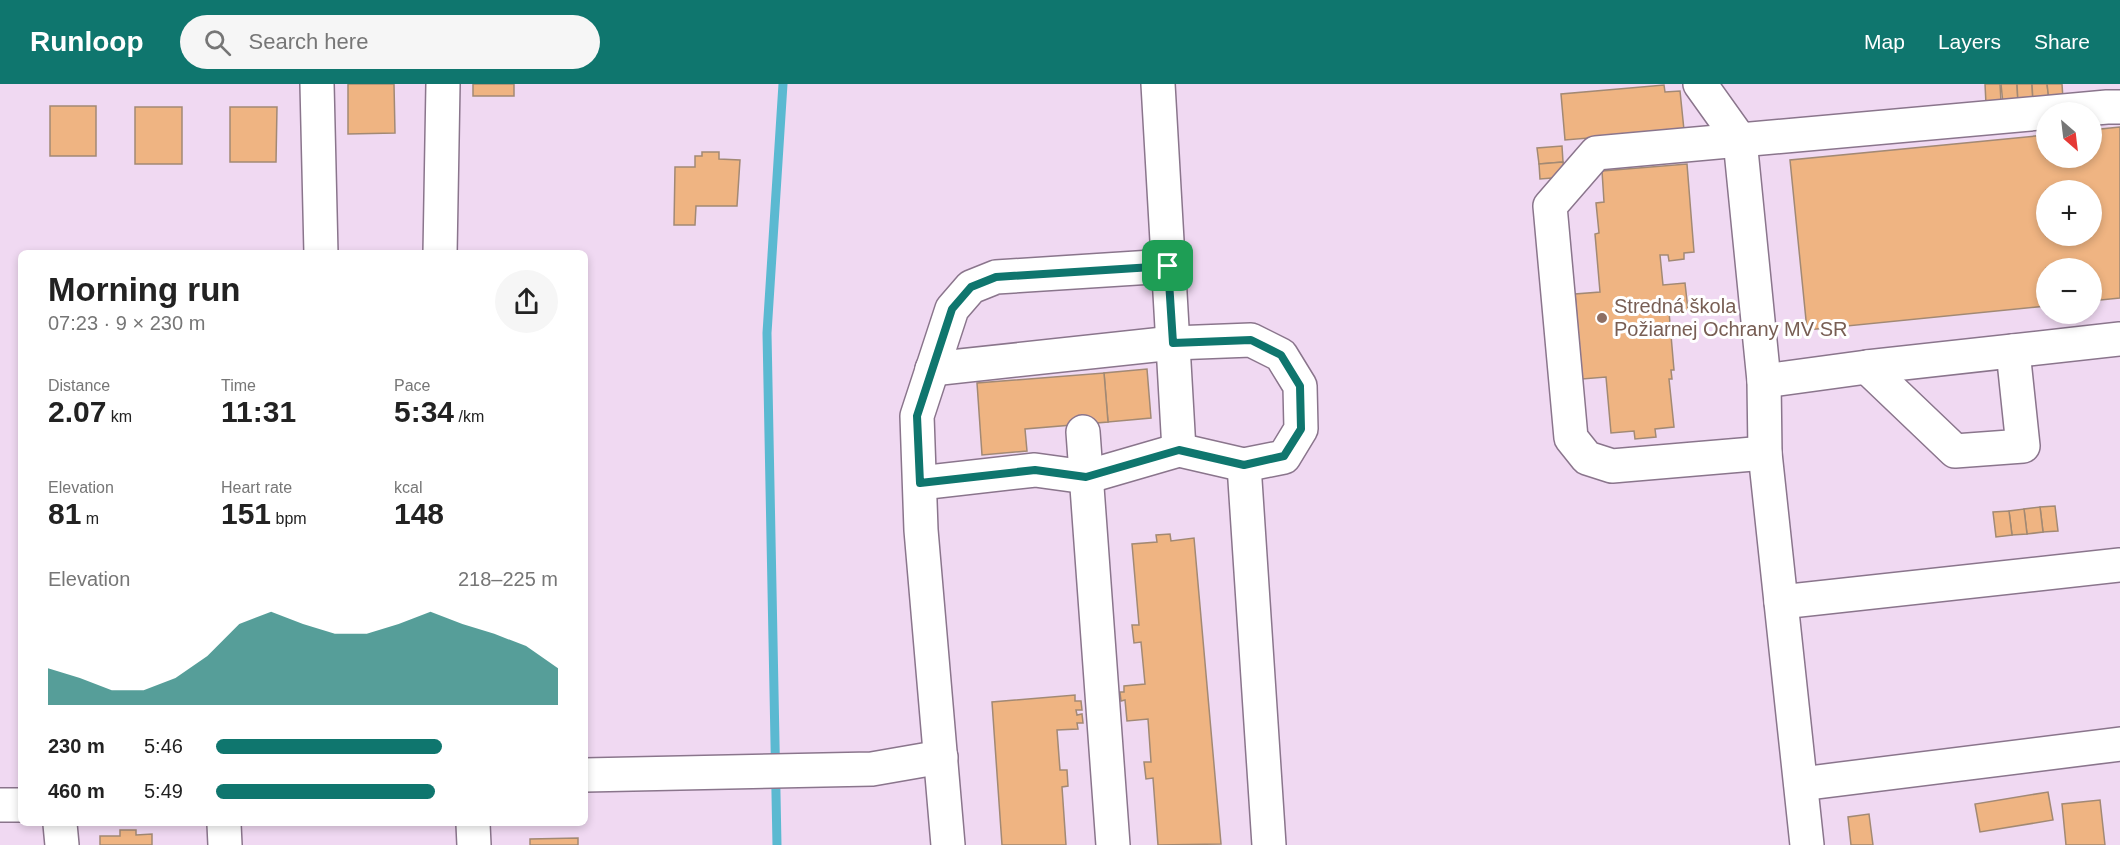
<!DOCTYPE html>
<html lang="en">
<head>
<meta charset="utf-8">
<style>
	body { margin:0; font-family:Helvetica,sans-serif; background:#f6f6f6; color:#222; height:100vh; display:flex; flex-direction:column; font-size:22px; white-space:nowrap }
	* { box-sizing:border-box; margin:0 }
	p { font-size:20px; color:#767676 }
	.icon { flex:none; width:33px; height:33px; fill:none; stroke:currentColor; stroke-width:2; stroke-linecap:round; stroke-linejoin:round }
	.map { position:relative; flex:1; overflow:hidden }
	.side { position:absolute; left:18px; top:166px; width:570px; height:576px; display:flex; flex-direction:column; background:#fff; border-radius:9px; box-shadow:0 3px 9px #0003 }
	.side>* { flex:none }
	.needle { width:39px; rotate:152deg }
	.buttons { position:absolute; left:2036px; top:18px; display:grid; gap:12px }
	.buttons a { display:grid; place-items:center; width:66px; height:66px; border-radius:50%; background:#fff; box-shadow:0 3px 9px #0003; font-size:30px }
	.pin { position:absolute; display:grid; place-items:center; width:51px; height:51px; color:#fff; margin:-26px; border-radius:12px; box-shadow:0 3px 9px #0006 }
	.round { display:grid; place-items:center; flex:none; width:63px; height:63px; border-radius:32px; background:#f6f6f6 }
	.overview { display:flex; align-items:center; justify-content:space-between; height:102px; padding:0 30px }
	h1 { font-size:33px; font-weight:700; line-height:45px }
	.stats { display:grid; grid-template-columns:repeat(3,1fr); gap:9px; height:102px; padding:6px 30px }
	.stats div { display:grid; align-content:center }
	.stats b { font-size:30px; font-weight:700 }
	.stats small { font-size:16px; font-weight:400 }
	.stats p { font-size:16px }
	.chart { height:168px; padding:12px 30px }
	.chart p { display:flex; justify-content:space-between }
	.chart svg { width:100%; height:108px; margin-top:6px; fill:#0f766e; opacity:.7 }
	ul { padding:0 30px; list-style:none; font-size:20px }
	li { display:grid; grid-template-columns:96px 72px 1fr; align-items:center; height:45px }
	li i { height:15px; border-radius:8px; background:#0f766e }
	header { display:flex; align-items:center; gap:36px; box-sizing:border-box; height:84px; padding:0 30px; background:#0f766e; color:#fff }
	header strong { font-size:28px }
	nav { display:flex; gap:33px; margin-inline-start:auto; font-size:21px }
	.search { width:420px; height:54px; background:#f6f6f6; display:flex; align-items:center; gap:15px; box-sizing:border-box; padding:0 21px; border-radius:33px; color:#767676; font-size:22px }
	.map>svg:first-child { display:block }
</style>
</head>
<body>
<header>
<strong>Runloop</strong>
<div class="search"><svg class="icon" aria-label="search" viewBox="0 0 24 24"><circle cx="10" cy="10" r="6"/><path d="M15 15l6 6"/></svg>Search here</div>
<nav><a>Map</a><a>Layers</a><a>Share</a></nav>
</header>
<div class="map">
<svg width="2120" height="761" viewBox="0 0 2120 761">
	<rect width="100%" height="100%" fill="#f0d9f2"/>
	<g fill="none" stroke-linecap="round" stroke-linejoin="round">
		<polyline stroke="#5bb9d1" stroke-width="9" points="777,761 767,249 783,0"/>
	</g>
	<g fill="#efb482" stroke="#a28974" stroke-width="1.5" fill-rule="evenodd">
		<polygon points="348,0 394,0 395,49 348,50"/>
		<rect x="473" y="0" width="41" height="12"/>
		<polygon points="1985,0 2000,0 2001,18 1986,20"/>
		<polygon points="2001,0 2017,0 2018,19 2003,20"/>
		<polygon points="2017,0 2032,0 2033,18 2018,19"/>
		<polygon points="2032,0 2047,0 2049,16 2033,18"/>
		<polygon points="2047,0 2062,0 2063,15 2049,16"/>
		<polygon points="1664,1 1665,8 1680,7 1684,46 1565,56 1561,10"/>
		<rect x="50" y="22" width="46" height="50"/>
		<rect x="135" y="23" width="47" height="57"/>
		<polygon points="230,23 277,23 276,78 230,78"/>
		<path d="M 2120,43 L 2120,214 L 2091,217 L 2091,184 L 2046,184 L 2046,222 L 1807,246 L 1790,76 L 2046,51 L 2046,74 L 2091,74 L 2091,46 ZM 2046,106 L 2091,106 L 2091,152 L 2046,152 Z"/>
		<polygon points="1562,62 1563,78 1539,80 1537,64"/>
		<polygon points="702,68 719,68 719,75 740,76 737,122 696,122 695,141 674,141 675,83 695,83 695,72 702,72"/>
		<polygon points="1563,78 1565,93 1540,95 1539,80"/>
		<polygon points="1687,80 1694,168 1684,169 1684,175 1669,177 1668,171 1660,171 1663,201 1685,199 1688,226 1669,228 1674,286 1671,286 1672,295 1669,295 1674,343 1655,345 1656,353 1635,355 1634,347 1611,349 1606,293 1582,295 1575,210 1600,208 1595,150 1599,149 1596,119 1604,118 1602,87"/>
		<polygon points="1147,285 1151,334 1108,338 1104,289"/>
		<polygon points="1104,289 1108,338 1025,345 1027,367 982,371 977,299"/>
		<polygon points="2055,422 2058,447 2043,448 2040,423"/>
		<polygon points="2040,423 2043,448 2027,450 2024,425"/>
		<polygon points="2024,425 2027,450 2012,451 2009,427"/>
		<polygon points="2009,427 2012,451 1996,453 1993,428"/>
		<polygon points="1170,450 1171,457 1194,454 1221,760 1158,761 1153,694 1146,695 1144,678 1151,678 1148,635 1127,637 1125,616 1121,617 1120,608 1124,608 1124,602 1145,600 1141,558 1134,559 1132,541 1139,541 1132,460 1157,458 1156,451"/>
		<polygon points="1075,611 1075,617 1081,617 1082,626 1076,626 1077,631 1082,630 1083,639 1077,639 1078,645 1057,646 1060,686 1067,686 1068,702 1062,703 1066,761 1002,761 992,618"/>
		<polygon points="2048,708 2053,736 1980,748 1975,720"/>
		<polygon points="2100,716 2105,761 2066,761 2062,720"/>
		<polygon points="1869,730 1873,761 1851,761 1848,733"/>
		<polygon points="120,746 136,746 136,751 152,750 152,761 100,761 100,752 120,752"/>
		<polygon points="578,754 578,761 530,761 530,755"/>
	</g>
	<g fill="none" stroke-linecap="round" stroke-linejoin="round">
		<defs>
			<g id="minor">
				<polyline points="317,0 321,170"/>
				<polyline points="1158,0 1179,366"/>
				<polyline points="1700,0 1740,56 1764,297 1765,369 1807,761"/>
				<polyline points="440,170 443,0"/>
				<polyline points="1867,283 1955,367 2023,362 2013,267"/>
				<polyline points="1764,297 1867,283 2120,255"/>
				<polyline points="1083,348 1113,761"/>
				<polyline points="1765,369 1612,382 1587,374 1571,354 1550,122 1596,69 2107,23 2120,23"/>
				<polyline points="1244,381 1269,761"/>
				<polyline points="920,399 1035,386 1086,393 1179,366 1244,381 1284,373 1301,345 1300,302 1281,271 1251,256 1173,259 932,285"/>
				<polyline points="1781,518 2120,481"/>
				<polyline points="585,691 872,685 941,673"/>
				<polyline points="1801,700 2120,660"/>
				<polyline points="0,721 21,721"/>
				<polyline points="60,740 62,761"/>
				<polyline points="224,740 225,761"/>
				<polyline points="473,740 474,761"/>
				<polyline points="948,761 921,446 917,332 952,225 971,203 996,193 1168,182"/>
			</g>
		</defs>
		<use href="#minor" stroke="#8a758c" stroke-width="36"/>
		<use href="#minor" stroke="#fff" stroke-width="33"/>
	</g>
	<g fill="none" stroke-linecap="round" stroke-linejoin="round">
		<defs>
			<polygon id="route" points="1168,182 1173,259 1251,256 1281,271 1300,302 1301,345 1284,372 1244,381 1179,366 1086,393 1035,386 920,399 917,332 952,225 971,203 996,193"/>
		</defs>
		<use href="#route" stroke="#fff" stroke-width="12"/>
		<use href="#route" stroke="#0f766e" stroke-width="8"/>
	</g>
	<circle fill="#8d6e63" stroke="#fff" stroke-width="2" cx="1602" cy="234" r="6"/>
	<g text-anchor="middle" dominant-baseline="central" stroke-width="6" stroke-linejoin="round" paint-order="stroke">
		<g font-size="20" fill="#785e54" stroke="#fff" text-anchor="start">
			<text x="1614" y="222">Stredná škola<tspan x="1614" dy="23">Požiarnej Ochrany MV SR</tspan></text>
		</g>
	</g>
</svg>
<div class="buttons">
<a><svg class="needle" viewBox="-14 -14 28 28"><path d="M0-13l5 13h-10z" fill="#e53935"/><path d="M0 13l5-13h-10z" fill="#767676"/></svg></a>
<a>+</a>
<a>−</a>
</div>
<div class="pin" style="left:1168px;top:182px;background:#1e9e55"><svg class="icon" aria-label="arrive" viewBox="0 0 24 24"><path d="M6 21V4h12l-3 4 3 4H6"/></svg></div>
<section class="side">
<div class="overview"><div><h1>Morning run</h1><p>07:23 · 9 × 230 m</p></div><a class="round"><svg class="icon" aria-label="share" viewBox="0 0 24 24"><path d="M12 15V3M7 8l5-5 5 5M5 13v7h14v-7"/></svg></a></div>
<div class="stats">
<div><p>Distance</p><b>2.07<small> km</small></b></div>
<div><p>Time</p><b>11:31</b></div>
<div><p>Pace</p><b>5:34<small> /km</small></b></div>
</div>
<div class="stats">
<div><p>Elevation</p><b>81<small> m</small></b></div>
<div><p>Heart rate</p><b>151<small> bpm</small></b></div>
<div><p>kcal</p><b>148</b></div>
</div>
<div class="chart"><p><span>Elevation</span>218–225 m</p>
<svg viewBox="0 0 160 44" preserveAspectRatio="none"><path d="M0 44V29L10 33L20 38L30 38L40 33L50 24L60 11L70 6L80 11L90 15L100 15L110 11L120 6L130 11L140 15L150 20L160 29V44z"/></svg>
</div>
<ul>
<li><b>230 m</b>5:46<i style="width:66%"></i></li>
<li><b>460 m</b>5:49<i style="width:64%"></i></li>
</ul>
</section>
</div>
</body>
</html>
